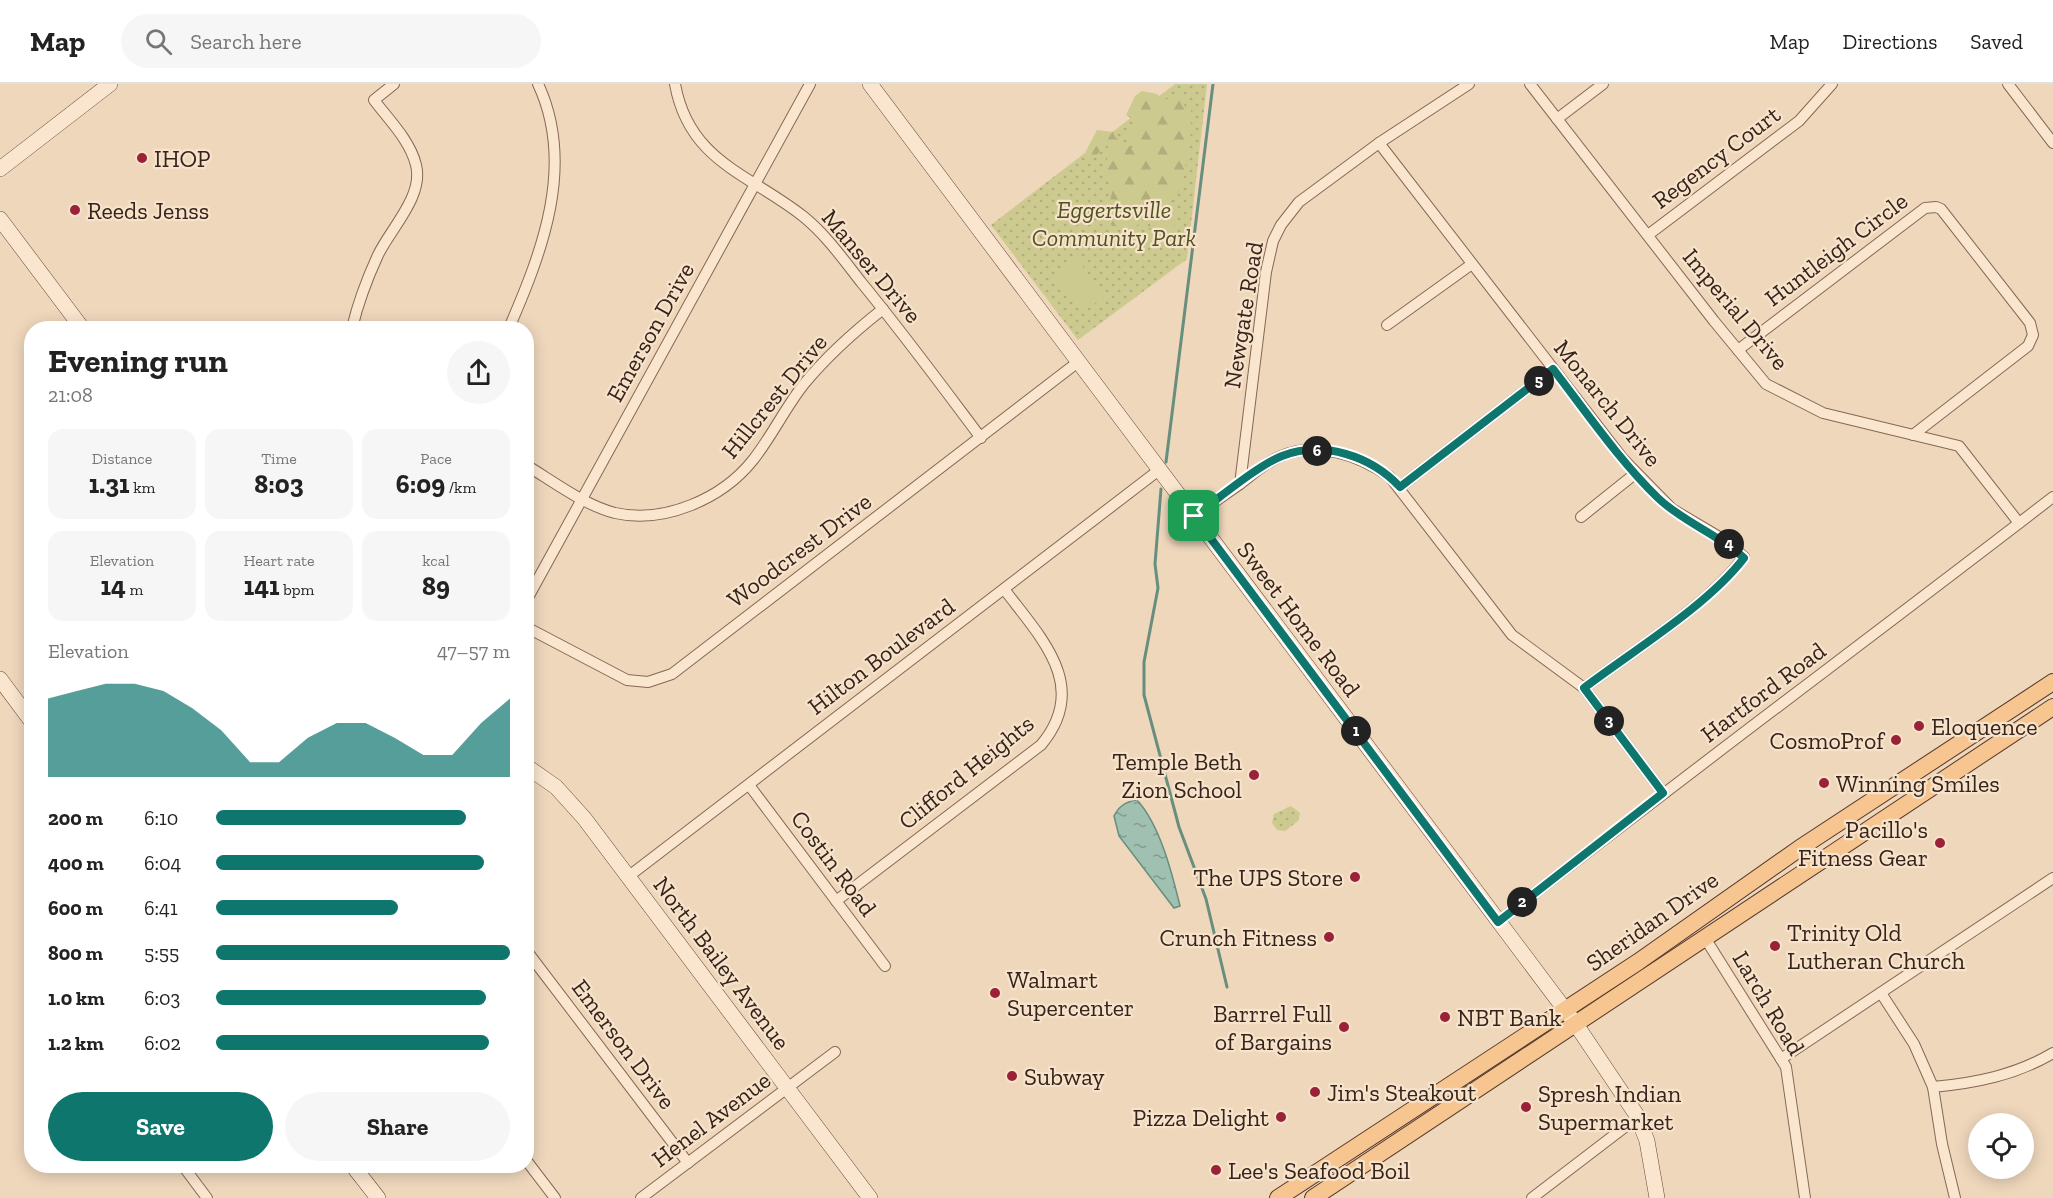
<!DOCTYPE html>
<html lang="en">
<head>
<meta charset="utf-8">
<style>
	body { margin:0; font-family:"Zilla Slab",serif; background:#f6f6f6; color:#222; height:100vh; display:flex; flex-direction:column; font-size:22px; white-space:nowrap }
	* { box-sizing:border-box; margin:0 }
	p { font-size:20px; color:#767676 }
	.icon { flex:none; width:33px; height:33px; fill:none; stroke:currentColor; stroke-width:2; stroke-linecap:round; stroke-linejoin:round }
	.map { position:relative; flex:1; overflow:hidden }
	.sheet { position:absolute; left:24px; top:237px; width:510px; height:852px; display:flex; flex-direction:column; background:#fff; border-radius:24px; box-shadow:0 3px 15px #0003 }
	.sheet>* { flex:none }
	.fabs { position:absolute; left:1968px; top:1029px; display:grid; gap:12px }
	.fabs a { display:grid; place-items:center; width:66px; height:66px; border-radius:50%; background:#fff; box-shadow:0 3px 15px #0003; font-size:30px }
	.pin { position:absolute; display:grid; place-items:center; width:51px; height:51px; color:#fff; margin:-26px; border-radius:12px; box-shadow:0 3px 9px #0006 }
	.km { position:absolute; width:30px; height:30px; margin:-15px; border-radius:50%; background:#222; color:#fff; font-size:16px; line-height:30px; text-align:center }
	.round { display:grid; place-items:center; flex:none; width:63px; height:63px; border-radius:32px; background:#f6f6f6 }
	.summary { display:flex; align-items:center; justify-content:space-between; height:102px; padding:0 24px }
	h1 { font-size:33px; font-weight:800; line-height:45px }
	.figures { display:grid; grid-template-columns:repeat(3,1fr); gap:9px; height:102px; padding:6px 24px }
	.figures div { display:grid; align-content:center; border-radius:15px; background:#f6f6f6; text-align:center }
	.figures b { font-size:26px; font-weight:800 }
	.figures small { font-size:16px; font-weight:400 }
	.figures p { font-size:16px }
	.chart { height:168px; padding:12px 24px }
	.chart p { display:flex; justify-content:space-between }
	.chart svg { width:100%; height:108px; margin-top:6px; fill:#0f766e; opacity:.7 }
	.cta { display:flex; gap:12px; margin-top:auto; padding:12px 24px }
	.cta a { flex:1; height:69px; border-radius:36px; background:#0f766e; color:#fff; font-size:24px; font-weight:800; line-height:69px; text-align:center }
	.cta a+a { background:#f6f6f6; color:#222 }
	ul { padding:0 24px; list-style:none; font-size:20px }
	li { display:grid; grid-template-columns:96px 72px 1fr; align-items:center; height:45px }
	li i { height:15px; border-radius:8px; background:#0f766e }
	header { display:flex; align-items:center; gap:36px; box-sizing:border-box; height:84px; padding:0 30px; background:#fff; border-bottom:2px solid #e0e0e0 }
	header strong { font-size:28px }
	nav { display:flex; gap:33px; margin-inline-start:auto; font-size:21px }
	.search { width:420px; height:54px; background:#f6f6f6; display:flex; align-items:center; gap:15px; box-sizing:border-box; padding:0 21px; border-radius:33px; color:#767676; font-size:22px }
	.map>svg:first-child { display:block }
</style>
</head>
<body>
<header>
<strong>Map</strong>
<div class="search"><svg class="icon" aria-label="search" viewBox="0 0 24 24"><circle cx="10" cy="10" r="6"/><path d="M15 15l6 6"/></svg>Search here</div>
<nav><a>Map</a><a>Directions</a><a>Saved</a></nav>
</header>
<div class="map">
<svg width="2053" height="1114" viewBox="0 0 2053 1114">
	<defs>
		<pattern id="grass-dots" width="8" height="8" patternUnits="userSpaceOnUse" patternTransform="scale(1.5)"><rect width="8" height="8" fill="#cdca90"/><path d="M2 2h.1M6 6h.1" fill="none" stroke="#b1ad7c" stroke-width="1.8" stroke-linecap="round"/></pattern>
		<pattern id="forest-firs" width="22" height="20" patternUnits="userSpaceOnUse" patternTransform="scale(1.5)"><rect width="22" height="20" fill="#cdca90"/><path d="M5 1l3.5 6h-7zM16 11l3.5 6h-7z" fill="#b1ad7c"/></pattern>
		<pattern id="water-ripples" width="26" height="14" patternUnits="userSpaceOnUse" patternTransform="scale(1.5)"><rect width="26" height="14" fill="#a0c0b1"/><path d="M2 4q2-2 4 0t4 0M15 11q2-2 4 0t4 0" fill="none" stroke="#839c8f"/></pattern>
	</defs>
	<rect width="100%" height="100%" fill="#efd7bc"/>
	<g fill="url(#grass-dots)">
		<polygon points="1175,0 1207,0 1187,175 1078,256 991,141"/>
		<polygon points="1291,722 1300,729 1298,737 1285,747 1277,746 1272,739 1274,730"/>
	</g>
	<g fill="url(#forest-firs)">
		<path d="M 1142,7 L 1157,10 L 1163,16 L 1181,12 L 1185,17 L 1184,23 L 1191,26 C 1195,41 1184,92 1179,108 C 1172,114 1161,113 1157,116 C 1144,127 1140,153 1118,143 C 1112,141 1109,140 1106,136 L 1112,108 L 1104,83 L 1111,65 L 1105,61 L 1094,74 L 1089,74 L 1086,67 L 1097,46 L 1113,48 L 1115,53 L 1135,66 L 1136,59 L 1123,54 L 1138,39 L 1126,31 L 1135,12 Z"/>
		<polygon points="1177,121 1173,148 1167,154 1143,155 1156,132"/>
	</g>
	<polygon fill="#cdca90" points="1077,175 1105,212 1082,229 1054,192"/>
	<path fill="url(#water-ripples)" stroke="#678e7e" stroke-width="1.5" d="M 1137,716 C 1160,741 1172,789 1180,822 L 1174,824 L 1119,752 L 1114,732 C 1119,722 1125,718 1137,716 Z"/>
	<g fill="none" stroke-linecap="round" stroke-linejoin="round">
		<g stroke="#678e7e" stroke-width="3">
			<polyline points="1166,378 1213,0"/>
			<polyline points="1161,405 1155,480 1158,504 1144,578 1144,611 1179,743 1206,815 1227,903"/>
		</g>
		<defs>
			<g id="street">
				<path d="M 675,0 C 689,78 750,90 804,133 C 826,151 843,175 861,198 C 903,249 942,302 981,354"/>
				<polyline points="1530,0 1714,237 1766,300 1823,329 1959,362 2019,439"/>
				<polyline points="2008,0 2053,59"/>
				<polyline points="1557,35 1603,0"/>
				<path d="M 1379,59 L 1623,375 L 1672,425 L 1726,457 L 1744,473 C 1707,522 1634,566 1584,604"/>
				<polyline points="1648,151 1799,37 1832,0"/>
				<polyline points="1387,241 1472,180"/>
				<path d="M 352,244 C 358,219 367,195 378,171 C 391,144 424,112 416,81 C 410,56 388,35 374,16 L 394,0"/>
				<path d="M 509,244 C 542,168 576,81 538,0"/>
				<polyline points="1738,266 1925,124 1936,123 1941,125 2030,239 2033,251 2028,262 1913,351"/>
				<path d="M 526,381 C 554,398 584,421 615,429 C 664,440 722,415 753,376 C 772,352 785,324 804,300 C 827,272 855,247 883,225"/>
				<path d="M 1240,400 C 1253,390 1265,379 1279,373 C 1317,356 1359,371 1390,393 L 1512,551 L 1584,604 L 1663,709"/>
				<polyline points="1400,403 1553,285"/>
				<polyline points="1194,432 1240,400 1266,188 1273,157 1281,141 1299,118 1379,59 1469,0"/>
				<polyline points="1581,433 1636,389"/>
				<polyline points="526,517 810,0"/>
				<polyline points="526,543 627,596 648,598 672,590 1078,278"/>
				<polyline points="749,701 885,882"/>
				<polyline points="629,792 1159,386"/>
				<path d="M 836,817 L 1041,661 C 1091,602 1040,553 1004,505"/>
				<path d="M 1498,838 C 1681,694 1869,555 2053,413"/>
				<polyline points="1705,854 1786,983 1805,1114"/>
				<polyline points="526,866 688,1079"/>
				<polyline points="1881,909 1914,960 1933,1003 1942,1060 1955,1114"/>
				<polyline points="1781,975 2053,794"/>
				<path d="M 1933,1003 C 1976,999 2016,991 2053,969"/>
				<polyline points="526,1076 555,1114"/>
				<polyline points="183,1082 207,1114"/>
				<polyline points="641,1114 835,968"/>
				<polyline points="1532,1114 1638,1033"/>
			</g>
			<g id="secondary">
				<polyline points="870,0 1575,939 1638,1033 1647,1057 1657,1114"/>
				<polyline points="0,85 110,0"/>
				<polyline points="0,135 82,244"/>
				<polyline points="0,595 32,638"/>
				<polyline points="526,682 556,703 584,734 870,1114"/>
				<polyline points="353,1082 378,1114"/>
			</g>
			<g id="primary">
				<polyline points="1278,1114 1638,878 1800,764 2053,598"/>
				<polyline points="1313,1114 2053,623"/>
			</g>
		</defs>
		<use href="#street" stroke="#876755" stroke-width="12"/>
		<use href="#secondary" stroke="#694838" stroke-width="16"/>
		<use href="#primary" stroke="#54362a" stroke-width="18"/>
		<use href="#street" stroke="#fae6cf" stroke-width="10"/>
		<use href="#secondary" stroke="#fae6cf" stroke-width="15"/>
		<use href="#primary" stroke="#f6c590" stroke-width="16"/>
	</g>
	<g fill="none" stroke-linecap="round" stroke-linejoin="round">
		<defs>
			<path id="route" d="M 1553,285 C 1587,329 1619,376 1658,414 C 1683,438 1718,450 1744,474 C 1707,522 1634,566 1584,604 L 1663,709 L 1498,838 L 1194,432 C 1217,416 1258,381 1282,372 C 1323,356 1371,372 1400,403 Z"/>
		</defs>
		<use href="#route" stroke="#fff" stroke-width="12"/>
		<use href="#route" stroke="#0f766e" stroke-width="8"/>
	</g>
	<g fill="#992238" stroke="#f7e3cb" stroke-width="2">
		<circle cx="142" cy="74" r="6"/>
		<circle cx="75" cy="126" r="6"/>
		<circle cx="1919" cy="642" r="6"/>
		<circle cx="1896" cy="656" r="6"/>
		<circle cx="1254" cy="691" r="6"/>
		<circle cx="1824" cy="699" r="6"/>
		<circle cx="1940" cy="759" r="6"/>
		<circle cx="1355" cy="793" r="6"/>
		<circle cx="1329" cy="853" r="6"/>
		<circle cx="1775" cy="862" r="6"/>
		<circle cx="995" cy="909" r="6"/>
		<circle cx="1445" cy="933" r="6"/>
		<circle cx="1344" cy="943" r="6"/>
		<circle cx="1012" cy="992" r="6"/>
		<circle cx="1315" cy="1008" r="6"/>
		<circle cx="1526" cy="1023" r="6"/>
		<circle cx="1281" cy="1033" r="6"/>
		<circle cx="1216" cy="1086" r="6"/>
	</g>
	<g text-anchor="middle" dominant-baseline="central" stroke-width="4.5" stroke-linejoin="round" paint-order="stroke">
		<g font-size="24" fill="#36231a" stroke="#f7e3cb">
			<text transform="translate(1716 73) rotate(-37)">Regency Court</text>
			<text transform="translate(1836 165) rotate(-37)">Huntleigh Circle</text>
			<text transform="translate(872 182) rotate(50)">Manser Drive</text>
			<text transform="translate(1736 225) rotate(50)">Imperial Drive</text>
			<text transform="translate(1243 231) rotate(-81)">Newgate Road</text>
			<text transform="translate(650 248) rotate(-61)">Emerson Drive</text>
			<text transform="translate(774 312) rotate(-51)">Hillcrest Drive</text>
			<text transform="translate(1608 319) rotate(51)">Monarch Drive</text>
			<text transform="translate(799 466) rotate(-37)">Woodcrest Drive</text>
			<text transform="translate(1299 535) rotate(53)">Sweet Home Road</text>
			<text transform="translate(881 572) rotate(-37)">Hilton Boulevard</text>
			<text transform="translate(1763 608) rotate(-37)">Hartford Road</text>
			<text transform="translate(966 688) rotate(-39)">Clifford Heights</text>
			<text transform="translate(834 779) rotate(53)">Costin Road</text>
			<text transform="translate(1652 837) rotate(-35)">Sheridan Drive</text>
			<text transform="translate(722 879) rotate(53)">North Bailey Avenue</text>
			<text transform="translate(1769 919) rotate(59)">Larch Road</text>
			<text transform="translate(624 960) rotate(53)">Emerson Drive</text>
			<text transform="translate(711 1035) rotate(-37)">Henel Avenue</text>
		</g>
		<g font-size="24" fill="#36231a" stroke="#f7e3cb" text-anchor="start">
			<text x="154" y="74">IHOP</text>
			<text x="87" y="126">Reeds Jenss</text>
			<text x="1931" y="642">Eloquence</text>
			<text x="1884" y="656" text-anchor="end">CosmoProf</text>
			<text x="1242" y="677" text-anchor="end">Temple Beth<tspan x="1242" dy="28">Zion School</tspan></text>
			<text x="1836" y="699">Winning Smiles</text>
			<text x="1928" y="745" text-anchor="end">Pacillo's<tspan x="1928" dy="28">Fitness Gear</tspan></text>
			<text x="1343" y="793" text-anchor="end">The UPS Store</text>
			<text x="1787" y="848">Trinity Old<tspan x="1787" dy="28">Lutheran Church</tspan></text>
			<text x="1317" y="853" text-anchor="end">Crunch Fitness</text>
			<text x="1007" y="895">Walmart<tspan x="1007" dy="28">Supercenter</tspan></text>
			<text x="1332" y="929" text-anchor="end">Barrrel Full<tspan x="1332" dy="28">of Bargains</tspan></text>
			<text x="1457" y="933">NBT Bank</text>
			<text x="1024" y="992">Subway</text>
			<text x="1327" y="1008">Jim's Steakout</text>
			<text x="1538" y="1009">Spresh Indian<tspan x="1538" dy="28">Supermarket</tspan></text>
			<text x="1269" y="1033" text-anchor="end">Pizza Delight</text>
			<text x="1228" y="1086">Lee's Seafood Boil</text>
		</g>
		<g font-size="24" font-style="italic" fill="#4f5320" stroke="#f7e3cb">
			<text x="1114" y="125">Eggertsville<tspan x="1114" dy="28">Community Park</tspan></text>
		</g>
	</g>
</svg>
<div class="fabs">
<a><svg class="icon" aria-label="locate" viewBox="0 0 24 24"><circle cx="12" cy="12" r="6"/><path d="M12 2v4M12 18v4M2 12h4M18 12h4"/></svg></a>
</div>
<div class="pin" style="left:1194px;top:432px;background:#1e9e55"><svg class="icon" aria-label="arrive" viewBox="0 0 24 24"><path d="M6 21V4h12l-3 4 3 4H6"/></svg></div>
<b class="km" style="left:1356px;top:647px">1</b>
<b class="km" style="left:1522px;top:818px">2</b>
<b class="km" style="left:1609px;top:637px">3</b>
<b class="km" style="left:1729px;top:460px">4</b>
<b class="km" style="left:1539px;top:297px">5</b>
<b class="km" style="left:1317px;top:367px">6</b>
<section class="sheet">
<div class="summary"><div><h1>Evening run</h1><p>21:08</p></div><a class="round"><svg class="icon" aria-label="share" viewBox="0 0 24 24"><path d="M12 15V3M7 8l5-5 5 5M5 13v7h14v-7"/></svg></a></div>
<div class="figures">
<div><p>Distance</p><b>1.31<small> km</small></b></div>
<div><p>Time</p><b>8:03</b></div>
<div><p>Pace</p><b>6:09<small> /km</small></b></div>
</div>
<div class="figures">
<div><p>Elevation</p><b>14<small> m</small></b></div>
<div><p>Heart rate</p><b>141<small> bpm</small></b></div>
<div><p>kcal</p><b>89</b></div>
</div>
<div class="chart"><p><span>Elevation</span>47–57 m</p>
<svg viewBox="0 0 160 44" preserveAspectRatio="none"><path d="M0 44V12L10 9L20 6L30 6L40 9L50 16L60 25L70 38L80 38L90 28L100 22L110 22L120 28L130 35L140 35L150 22L160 12V44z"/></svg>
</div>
<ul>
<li><b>200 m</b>6:10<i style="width:85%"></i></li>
<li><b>400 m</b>6:04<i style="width:91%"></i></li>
<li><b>600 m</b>6:41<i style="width:62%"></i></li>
<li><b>800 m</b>5:55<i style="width:100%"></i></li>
<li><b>1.0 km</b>6:03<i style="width:92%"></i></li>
<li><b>1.2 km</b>6:02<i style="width:93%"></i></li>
</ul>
<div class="cta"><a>Save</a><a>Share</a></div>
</section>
</div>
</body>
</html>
